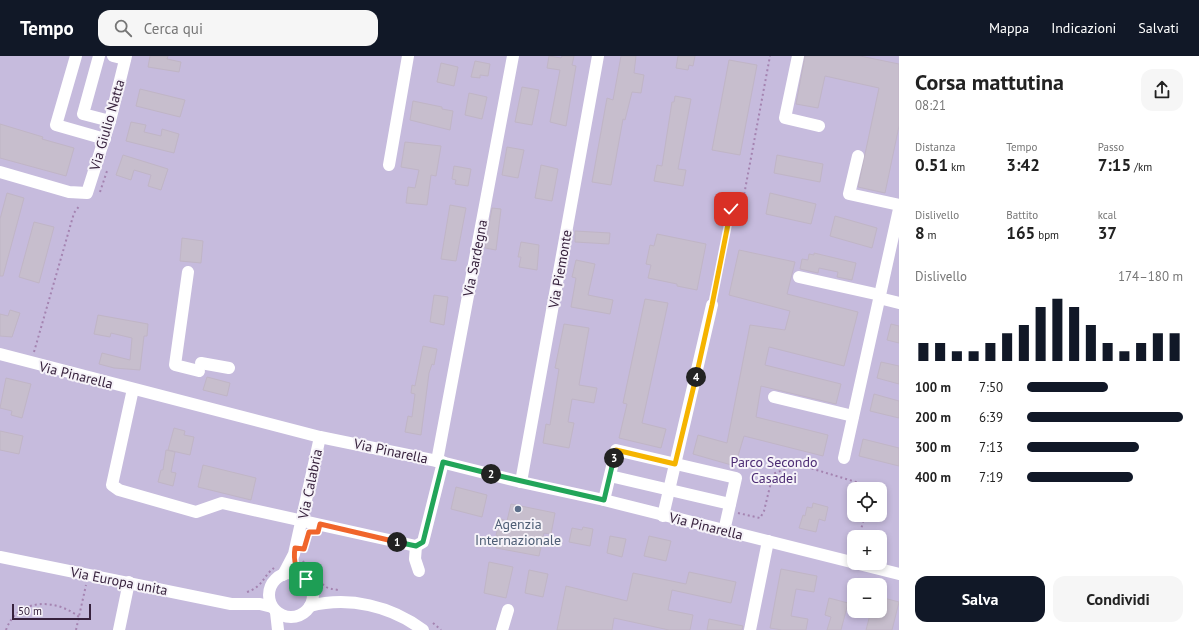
<!DOCTYPE html>
<html lang="it">
<head>
<meta charset="utf-8">
<style>
	body { margin:0; font-family:"PT Sans",sans-serif; background:#f6f6f6; color:#222; height:100vh; display:flex; flex-direction:column; font-size:15px; white-space:nowrap }
	* { box-sizing:border-box; margin:0 }
	p { font-size:13px; color:#767676 }
	.icon { flex:none; width:22px; height:22px; fill:none; stroke:currentColor; stroke-width:2; stroke-linecap:round; stroke-linejoin:round }
	.map { position:relative; flex:1; overflow:hidden }
	.side { display:flex; flex-direction:column; background:#fff; width:300px }
	.side>* { flex:none }
	.tools { position:absolute; left:847px; top:426px; display:grid; gap:8px }
	.tools a { display:grid; place-items:center; width:40px; height:40px; border-radius:8px; background:#fff; box-shadow:0 2px 6px #0003; font-size:20px }
	.scale { position:absolute; left:12px; bottom:10px; width:79px; box-sizing:border-box; padding-left:4px; border:2px solid #37223d; border-top:0; font-size:11px; line-height:14px; white-space:nowrap; color:#37223d; -webkit-text-stroke:3px #f6f3f9; paint-order:stroke }
	.pin { position:absolute; display:grid; place-items:center; width:34px; height:34px; color:#fff; margin:-17px; border-radius:8px; box-shadow:0 2px 6px #0006 }
	.km { position:absolute; width:20px; height:20px; margin:-10px; border-radius:50%; background:#222; color:#fff; font-size:11px; line-height:20px; text-align:center }
	.round { display:grid; place-items:center; flex:none; width:42px; height:42px; border-radius:12px; background:#f6f6f6 }
	.summary { display:flex; align-items:center; justify-content:space-between; height:68px; padding:0 16px }
	h1 { font-size:22px; font-weight:700; line-height:30px }
	.figures { display:grid; grid-template-columns:repeat(3,1fr); gap:6px; height:68px; padding:4px 16px }
	.figures div { display:grid; align-content:center }
	.figures b { font-size:17px; font-weight:700 }
	.figures small { font-size:11px; font-weight:400 }
	.figures p { font-size:11px }
	.chart { height:112px; padding:8px 16px }
	.chart p { display:flex; justify-content:space-between }
	.chart svg { width:100%; height:72px; margin-top:4px; stroke:#111827; stroke-width:6 }
	.button { display:flex; gap:8px; margin-top:auto; padding:8px 16px }
	.button a { flex:1; height:46px; border-radius:12px; background:#111827; color:#fff; font-size:16px; font-weight:700; line-height:46px; text-align:center }
	.button a+a { background:#f6f6f6; color:#222 }
	ul { padding:0 16px; list-style:none; font-size:13px }
	li { display:grid; grid-template-columns:64px 48px 1fr; align-items:center; height:30px }
	li i { height:10px; border-radius:5px; background:#111827 }
	header { display:flex; align-items:center; gap:24px; box-sizing:border-box; height:56px; padding:0 20px; background:#111827; color:#fff }
	header strong { font-size:19px }
	nav { display:flex; gap:22px; margin-inline-start:auto; font-size:14px }
	.search { width:280px; height:36px; background:#f6f6f6; display:flex; align-items:center; gap:10px; box-sizing:border-box; padding:0 14px; border-radius:12px; color:#767676; font-size:15px }
	main { display:flex; flex:1; min-height:0 }
	.map>svg:first-child { display:block }
</style>
</head>
<body>
<header>
<strong>Tempo</strong>
<div class="search"><svg class="icon" aria-label="search" viewBox="0 0 24 24"><circle cx="10" cy="10" r="6"/><path d="M15 15l6 6"/></svg>Cerca qui</div>
<nav><a>Mappa</a><a>Indicazioni</a><a>Salvati</a></nav>
</header>
<main>
<div class="map">
<svg width="899" height="574" viewBox="0 0 899 574">
	<rect width="100%" height="100%" fill="#e8e2ec"/>
	<path fill="#c6bbdd" fill-rule="evenodd" d="M 0,0 L 899,0 L 899,574 L 0,574 ZM 854,433 L 880,433 L 880,459 L 854,459 ZM 854,481 L 880,481 L 880,507 L 854,507 ZM 854,529 L 880,529 L 880,555 L 854,555 Z"/>
	<g fill="#c7becd" stroke="#c0b5c6">
		<polygon points="150,0 168,0 167,3 181,6 179,16 148,11"/>
		<polygon points="549,0 561,2 562,0 574,0 572,9 576,10 566,70 550,66 560,14 547,12"/>
		<polygon points="621,0 636,0 634,17 644,19 641,37 632,36 625,64 623,63 611,129 592,126 607,42 613,44"/>
		<polygon points="678,0 695,0 693,10 689,9 688,14 676,12"/>
		<polygon points="805,0 860,0 899,8 899,70 885,137 858,131 879,32 825,20 818,52 796,48"/>
		<polygon points="729,4 757,9 740,99 712,94"/>
		<polygon points="475,5 490,8 488,20 480,19 480,22 471,21"/>
		<polygon points="441,7 458,11 454,30 437,26"/>
		<polygon points="522,31 539,34 532,69 515,66"/>
		<polygon points="140,33 185,44 180,61 136,50"/>
		<polygon points="469,37 487,41 482,63 465,59"/>
		<polygon points="675,40 691,43 678,113 686,114 683,130 654,125 657,109 662,110 672,46 674,46"/>
		<polygon points="413,45 442,51 442,53 453,55 450,74 410,64"/>
		<polygon points="131,66 146,69 144,76 161,80 162,73 179,78 174,97 126,85"/>
		<polygon points="0,68 43,81 42,83 74,92 66,120 0,102"/>
		<polygon points="405,86 441,90 436,120 431,119 427,149 406,147 408,131 415,132 419,114 401,111"/>
		<polygon points="507,91 524,94 518,122 502,119"/>
		<polygon points="123,99 168,113 161,134 148,130 151,119 134,114 131,124 116,119"/>
		<polygon points="777,99 823,108 820,126 774,117"/>
		<polygon points="541,109 558,113 552,145 535,142"/>
		<polygon points="454,110 471,113 468,130 455,128 456,124 452,123"/>
		<polygon points="7,137 24,142 3,220 0,220 0,163"/>
		<polygon points="770,137 816,148 811,168 766,158"/>
		<polygon points="450,149 466,152 456,205 441,203"/>
		<polygon points="492,152 501,153 496,194 485,192"/>
		<polygon points="835,160 877,172 872,192 830,180"/>
		<polygon points="34,166 54,171 39,227 19,221"/>
		<polygon points="575,175 610,177 609,188 575,186"/>
		<polygon points="657,178 706,188 697,234 677,230 677,228 648,222 651,209 646,208 650,189 654,190"/>
		<polygon points="182,182 203,185 201,207 180,205"/>
		<polygon points="521,186 539,189 537,214 519,211 521,201 518,201"/>
		<polygon points="739,194 795,206 787,238 858,256 844,310 769,291 765,309 841,328 836,348 761,330 756,361 828,379 823,400 744,380 735,410 693,398 698,379 727,387 750,269 785,274 790,255 729,239"/>
		<polygon points="814,197 856,207 852,224 837,221 838,216 819,212 818,217 800,213 802,203 808,204 809,198 814,199"/>
		<polygon points="576,204 595,208 588,239 613,244 610,258 571,251 576,222 572,221"/>
		<polygon points="434,239 448,241 444,269 430,266"/>
		<polygon points="645,243 668,247 642,367 666,373 661,392 619,382 627,348 623,347"/>
		<polygon points="10,254 20,257 12,281 0,280 0,258 8,260"/>
		<polygon points="98,259 148,268 147,280 144,280 140,314 114,312 99,308 102,297 130,304 132,282 111,277 110,281 94,278"/>
		<polygon points="564,268 589,272 579,329 597,332 594,347 572,343 568,366 574,367 569,392 543,387 546,368 550,369 559,313 555,312"/>
		<polygon points="891,268 899,270 899,287 887,284"/>
		<polygon points="423,290 437,293 434,309 432,308 429,317 421,379 405,376 408,360 412,361 415,338 411,337 412,329 415,330"/>
		<polygon points="881,306 899,310 899,328 877,322"/>
		<polygon points="207,321 230,327 227,340 203,334"/>
		<polygon points="6,322 31,328 22,362 11,359 12,355 0,352"/>
		<polygon points="874,338 899,345 899,362 870,355"/>
		<polygon points="174,372 185,375 184,379 194,381 190,399 168,394"/>
		<polygon points="0,375 23,380 19,398 0,394"/>
		<polygon points="863,383 899,392 899,410 859,400"/>
		<polygon points="166,394 175,396 171,416 176,417 173,430 158,426 161,414 163,414"/>
		<polygon points="203,409 256,422 251,444 198,431"/>
		<polygon points="456,431 487,439 482,461 451,453"/>
		<polygon points="813,447 828,451 825,465 819,463 816,476 799,472 803,459 805,460 807,451 812,452"/>
		<polygon points="511,448 555,457 551,478 544,477 539,500 496,492 498,480 496,479 500,463 507,465"/>
		<polygon points="583,471 593,473 590,490 569,486 572,472 582,474"/>
		<polygon points="610,480 626,483 622,501 607,497"/>
		<polygon points="649,480 671,485 666,505 644,500"/>
		<polygon points="489,506 513,511 506,542 484,537"/>
		<polygon points="781,513 817,520 814,536 796,533 791,560 808,563 806,574 782,574 770,572"/>
		<polygon points="529,514 548,518 543,541 525,537"/>
		<polygon points="689,516 736,526 731,547 672,534 668,554 693,559 690,574 669,574 614,562 612,574 557,574 566,530 627,545 633,517 686,528"/>
		<polygon points="880,541 899,546 892,574 866,574 871,555 880,555"/>
		<polygon points="829,542 848,547 841,574 827,574 831,561 825,559"/>
		<polygon points="709,563 743,570 742,574 707,574"/>
	</g>
	<g fill="none" stroke-linecap="round" stroke-linejoin="round">
		<g stroke="#a483b0" stroke-width="2" stroke-dasharray="2 3" stroke-linecap="butt">
			<polyline points="100,136 107,115"/>
			<polyline points="715,238 731,153 742,150 770,0"/>
			<polyline points="34,296 74,157 80,149"/>
			<polyline points="738,457 760,462 764,455 773,418 797,408 856,426 864,433"/>
			<polyline points="859,481 865,459"/>
			<path d="M 303,505 C 305,509 321,528 325,530 C 328,533 333,533 338,534"/>
			<path d="M 247,536 C 264,530 262,521 274,512"/>
			<polyline points="433,567 441,574"/>
			<path d="M 6,574 C 17,542 56,542 79,561"/>
			<polyline points="76,574 86,529"/>
		</g>
		<g stroke="#fff" stroke-width="12">
			<polyline points="76,0 56,69 105,83"/>
			<polyline points="99,0 83,58 110,65"/>
			<polyline points="113,0 125,3"/>
			<polyline points="798,0 785,62 819,70"/>
			<polyline points="858,100 849,138 899,149"/>
			<polyline points="389,109 408,0"/>
			<polyline points="0,116 69,136 87,137 110,65 126,0"/>
			<polyline points="188,216 175,309 199,315"/>
			<polyline points="799,221 880,239"/>
			<polyline points="879,242 899,247"/>
			<polyline points="0,298 320,381 437,405 521,426 604,444 899,518"/>
			<polyline points="201,307 229,312"/>
			<polyline points="133,333 112,429 119,434 196,456 222,447 416,490 423,486 443,406"/>
			<polyline points="774,341 853,360"/>
			<polyline points="844,402 899,153"/>
			<polyline points="437,405 513,0"/>
			<polyline points="610,420 730,448"/>
			<polyline points="521,426 598,0"/>
			<polyline points="604,444 616,394 736,422 724,475"/>
			<polyline points="663,460 712,249"/>
			<polyline points="416,490 415,503 419,515"/>
			<polyline points="0,501 231,548 260,548 272,551"/>
			<circle cx="291" cy="539" r="22"/>
			<polyline points="283,519 294,498 320,381"/>
			<path d="M 310,550 C 349,540 391,550 423,574"/>
			<polyline points="276,556 278,574"/>
			<polyline points="119,574 129,526"/>
			<polyline points="502,574 508,554"/>
			<polyline points="750,574 768,485"/>
		</g>
	</g>
	<g fill="none" stroke-linecap="round" stroke-linejoin="round">
		<defs>
			<path id="split-1" d="M 306,523 C 296,516 293,504 295,492 L 304,493 L 309,476 L 318,476 L 320,468 L 397,486"/>
			<polyline id="split-2" points="397,486 416,490 423,486 443,406 491,418"/>
			<polyline id="split-3" points="491,418 604,444 614,402"/>
			<polyline id="split-4" points="614,402 616,394 675,408 696,321"/>
			<polyline id="split-5" points="696,321 712,249 731,153"/>
		</defs>
		<use href="#split-1" stroke="#fff" stroke-width="8"/>
		<use href="#split-2" stroke="#fff" stroke-width="8"/>
		<use href="#split-3" stroke="#fff" stroke-width="8"/>
		<use href="#split-4" stroke="#fff" stroke-width="8"/>
		<use href="#split-5" stroke="#fff" stroke-width="8"/>
		<use href="#split-1" stroke="#f0652b" stroke-width="5"/>
		<use href="#split-2" stroke="#22a559" stroke-width="5"/>
		<use href="#split-3" stroke="#22a559" stroke-width="5"/>
		<use href="#split-4" stroke="#f5b400" stroke-width="5"/>
		<use href="#split-5" stroke="#f5b400" stroke-width="5"/>
	</g>
	<circle fill="#5c6f8a" stroke="#f6f3f9" stroke-width="1.5" cx="518" cy="453" r="4"/>
	<g text-anchor="middle" dominant-baseline="central" stroke-width="4" stroke-linejoin="round" paint-order="stroke">
		<g font-size="14" fill="#37223d" stroke="#f6f3f9">
			<text transform="translate(107 69) rotate(-74)">Via Giulio Natta</text>
			<text transform="translate(475 202) rotate(-79)">Via Sardegna</text>
			<text transform="translate(560 213) rotate(-80)">Via Piemonte</text>
			<text transform="translate(76 319) rotate(14)">Via Pinarella</text>
			<text transform="translate(391 395) rotate(12)">Via Pinarella</text>
			<text transform="translate(310 428) rotate(-78)">Via Calabria</text>
			<text transform="translate(706 470) rotate(14)">Via Pinarella</text>
			<text transform="translate(119 525) rotate(11)">Via Europa unita</text>
		</g>
		<g font-size="14" fill="#4c2c74" stroke="#f6f3f9">
			<text x="774" y="406">Parco Secondo<tspan x="774" dy="16">Casadei</tspan></text>
		</g>
		<g font-size="14" fill="#4e5e75" stroke="#f6f3f9">
			<text x="518" y="468">Agenzia<tspan x="518" dy="16">Internazionale</tspan></text>
		</g>
	</g>
</svg>
<div class="tools">
<a><svg class="icon" aria-label="locate" viewBox="0 0 24 24"><circle cx="12" cy="12" r="6"/><path d="M12 2v4M12 18v4M2 12h4M18 12h4"/></svg></a>
<a>+</a>
<a>−</a>
</div>
<div class="scale">50 m</div>
<div class="pin" style="left:306px;top:523px;background:#1e9e55"><svg class="icon" aria-label="arrive" viewBox="0 0 24 24"><path d="M6 21V4h12l-3 4 3 4H6"/></svg></div>
<div class="pin" style="left:731px;top:153px;background:#d93025"><svg class="icon" aria-label="check" viewBox="0 0 24 24"><path d="M5 12l5 5 9-10"/></svg></div>
<b class="km" style="left:397px;top:486px">1</b>
<b class="km" style="left:491px;top:418px">2</b>
<b class="km" style="left:614px;top:402px">3</b>
<b class="km" style="left:696px;top:321px">4</b>
</div>
<section class="side">
<div class="summary"><div><h1>Corsa mattutina</h1><p>08:21</p></div><a class="round"><svg class="icon" aria-label="share" viewBox="0 0 24 24"><path d="M12 15V3M7 8l5-5 5 5M5 13v7h14v-7"/></svg></a></div>
<div class="figures">
<div><p>Distanza</p><b>0.51<small> km</small></b></div>
<div><p>Tempo</p><b>3:42</b></div>
<div><p>Passo</p><b>7:15<small> /km</small></b></div>
</div>
<div class="figures">
<div><p>Dislivello</p><b>8<small> m</small></b></div>
<div><p>Battito</p><b>165<small> bpm</small></b></div>
<div><p>kcal</p><b>37</b></div>
</div>
<div class="chart"><p><span>Dislivello</span>174–180 m</p>
<svg viewBox="0 0 160 44" preserveAspectRatio="none"><path d="M5 44V33M15 44V33M25 44V38M35 44V38M45 44V33M55 44V27M65 44V22M75 44V11M85 44V6M95 44V11M105 44V22M115 44V33M125 44V38M135 44V33M145 44V27M155 44V27"/></svg>
</div>
<ul>
<li><b>100 m</b>7:50<i style="width:52%"></i></li>
<li><b>200 m</b>6:39<i style="width:100%"></i></li>
<li><b>300 m</b>7:13<i style="width:72%"></i></li>
<li><b>400 m</b>7:19<i style="width:68%"></i></li>
</ul>
<div class="button"><a>Salva</a><a>Condividi</a></div>
</section>
</main>
</body>
</html>
